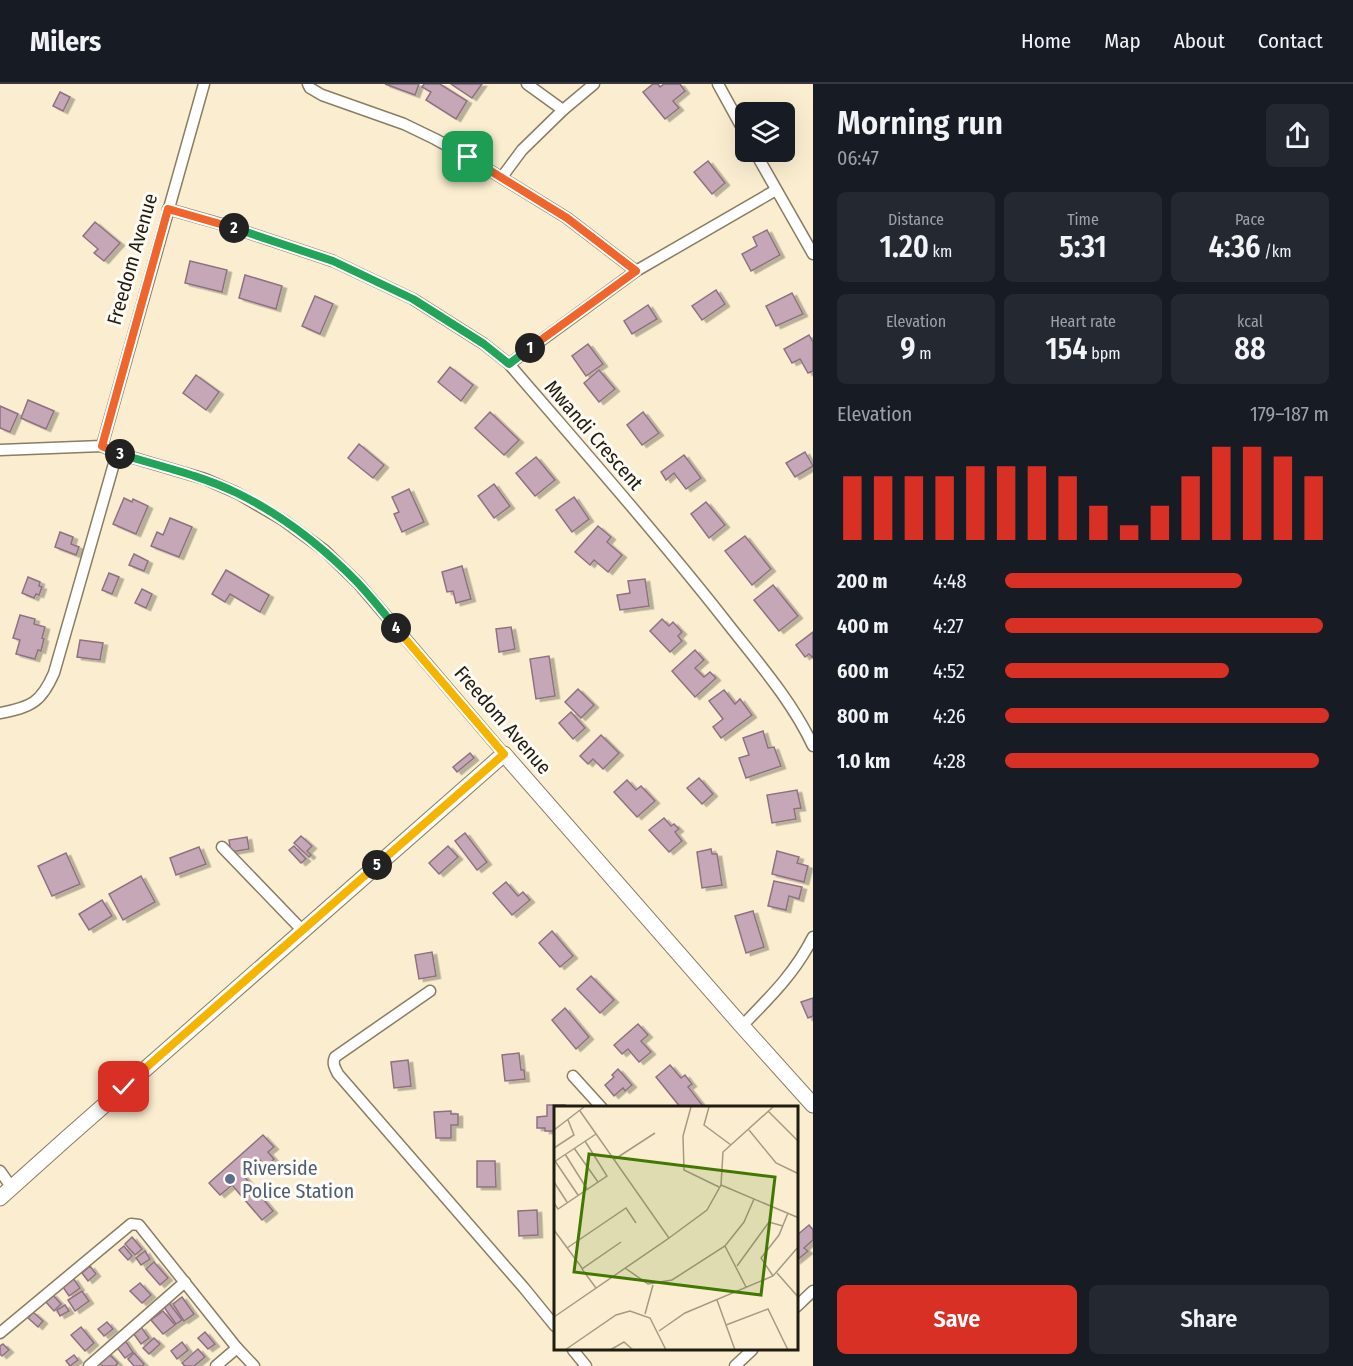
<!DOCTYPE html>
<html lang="en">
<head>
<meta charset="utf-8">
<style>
	body { margin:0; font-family:"Fira Sans Condensed",sans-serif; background:#242831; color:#f1f3f6; height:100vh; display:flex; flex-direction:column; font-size:22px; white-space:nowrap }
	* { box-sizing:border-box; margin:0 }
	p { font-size:20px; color:#9ea1a6 }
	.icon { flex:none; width:33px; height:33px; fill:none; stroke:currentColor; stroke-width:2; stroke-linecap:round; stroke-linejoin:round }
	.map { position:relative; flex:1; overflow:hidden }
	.sheet { display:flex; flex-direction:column; background:#171b24; width:540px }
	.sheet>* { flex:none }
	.tools { position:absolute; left:735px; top:18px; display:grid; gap:12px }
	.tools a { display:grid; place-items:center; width:60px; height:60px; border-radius:9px; background:#171b24; box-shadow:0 6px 24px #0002; font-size:30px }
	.pin { position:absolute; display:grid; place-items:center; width:51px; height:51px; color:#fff; margin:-26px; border-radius:12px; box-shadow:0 3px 9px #0006 }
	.km { position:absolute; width:30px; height:30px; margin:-15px; border-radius:50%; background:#222; color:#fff; font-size:16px; line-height:30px; text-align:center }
	.round { display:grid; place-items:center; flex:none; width:63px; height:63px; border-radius:9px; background:#242831 }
	.headline { display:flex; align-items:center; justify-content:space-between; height:102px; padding:0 24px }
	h1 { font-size:33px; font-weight:600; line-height:45px }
	.stats { display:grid; grid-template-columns:repeat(3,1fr); gap:9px; height:102px; padding:6px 24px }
	.stats div { display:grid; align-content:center; border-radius:9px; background:#242831; text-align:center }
	.stats b { font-size:30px; font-weight:600 }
	.stats small { font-size:16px; font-weight:400 }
	.stats p { font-size:16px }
	.chart { height:168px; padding:12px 24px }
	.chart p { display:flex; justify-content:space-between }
	.chart svg { width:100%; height:108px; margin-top:6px; stroke:#d93025; stroke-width:6 }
	.button { display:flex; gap:12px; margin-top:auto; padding:12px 24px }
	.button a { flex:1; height:69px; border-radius:9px; background:#d93025; color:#fff; font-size:24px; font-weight:600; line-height:69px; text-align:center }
	.button a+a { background:#242831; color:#f1f3f6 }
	ul { padding:0 24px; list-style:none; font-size:20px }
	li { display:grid; grid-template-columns:96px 72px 1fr; align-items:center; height:45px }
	li i { height:15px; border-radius:8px; background:#d93025 }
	header { display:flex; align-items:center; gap:36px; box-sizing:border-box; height:84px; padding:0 30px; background:#171b24; border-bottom:2px solid #363941 }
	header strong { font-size:28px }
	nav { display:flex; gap:33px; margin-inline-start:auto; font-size:21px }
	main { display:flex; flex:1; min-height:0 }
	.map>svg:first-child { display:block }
</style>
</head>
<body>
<header>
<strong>Milers</strong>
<nav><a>Home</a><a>Map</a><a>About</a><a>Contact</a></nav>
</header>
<main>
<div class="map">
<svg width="813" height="1282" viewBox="0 0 813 1282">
	<defs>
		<filter id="shadow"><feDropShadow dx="4.5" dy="2.5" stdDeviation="0" flood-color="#0004"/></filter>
	</defs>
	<rect width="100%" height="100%" fill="#fbeed0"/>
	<g fill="#c6a7b8" stroke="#8e7281" stroke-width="1.5" filter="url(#shadow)">
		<polygon points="385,0 419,0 415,11"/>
		<polygon points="424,0 440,0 467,17 456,35 426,16 431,8 422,3"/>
		<polygon points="451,0 482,0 472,14"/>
		<polygon points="653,0 658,0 660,3 664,0 680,0 685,7 673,17 679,24 665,35 643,8"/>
		<polygon points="60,8 70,13 63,27 53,22"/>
		<polygon points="708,77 725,99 712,110 694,88"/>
		<polygon points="95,138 120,159 104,177 94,169 98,165 83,152"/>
		<polygon points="767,146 780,171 751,187 742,170 757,162 753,153"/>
		<polygon points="190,177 227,186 222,208 185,199"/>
		<polygon points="245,191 282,202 276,225 239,214"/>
		<polygon points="716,206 725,220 702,236 692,222"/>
		<polygon points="792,209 803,230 776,242 766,222"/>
		<polygon points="315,212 333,220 320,250 302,242"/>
		<polygon points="648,221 657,235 632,250 624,237"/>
		<polygon points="809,251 813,258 813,287 808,289 800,275 792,279 784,265"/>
		<polygon points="588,260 603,280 586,292 572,272"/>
		<polygon points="450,283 473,301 461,317 438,298"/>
		<polygon points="599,286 615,305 599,318 584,299"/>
		<polygon points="196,291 219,308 206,326 183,309"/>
		<polygon points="28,316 54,327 46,345 21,334"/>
		<polygon points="0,322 18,330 10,348 0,344"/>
		<polygon points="490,328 519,356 504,371 475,344"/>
		<polygon points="643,328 659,349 642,361 627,341"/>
		<polygon points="359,360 384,381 373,394 348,374"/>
		<polygon points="805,368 813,382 795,393 786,379"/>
		<polygon points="684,371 701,394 686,405 674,389 666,396 661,388"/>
		<polygon points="536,373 555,396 535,412 516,389"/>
		<polygon points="494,400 510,422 494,434 478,412"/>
		<polygon points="409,405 424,438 402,448 394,430 399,428 392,413"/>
		<polygon points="574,413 589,435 572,448 556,426"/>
		<polygon points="124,414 132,418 133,415 148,422 136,450 113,440"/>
		<polygon points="706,418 725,441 709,454 691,430"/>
		<polygon points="170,434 192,443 179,473 151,462 157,448 163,451"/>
		<polygon points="598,442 611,453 607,458 622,471 608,488 594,476 590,481 575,468"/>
		<polygon points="60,448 73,453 71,460 79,463 76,471 55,463"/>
		<polygon points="745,452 771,485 752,501 725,467"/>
		<polygon points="134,470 148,477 144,487 129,481"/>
		<polygon points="462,482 471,515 456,519 453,507 447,508 442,488"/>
		<polygon points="226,486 269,511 260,528 230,510 225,518 212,510"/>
		<polygon points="109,489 119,493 112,510 102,506"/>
		<polygon points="28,493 40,498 39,502 42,503 39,511 36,510 34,514 22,509"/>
		<polygon points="645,495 649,522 620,526 617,511 630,509 628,497"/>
		<polygon points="773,501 798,532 779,547 754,516"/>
		<polygon points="142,505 152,510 146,524 135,519"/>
		<polygon points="20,531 35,535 34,540 45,543 42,554 44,555 41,567 38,566 35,575 16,570 20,556 13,554"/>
		<polygon points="662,535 669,542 673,538 682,548 678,552 682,557 670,568 650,547"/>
		<polygon points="511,543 515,565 499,568 496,545"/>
		<polygon points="813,548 813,574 809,570 805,573 796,561"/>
		<polygon points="80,556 103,559 100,576 77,573"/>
		<polygon points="695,566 704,576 695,584 704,593 710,588 716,594 695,613 672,587"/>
		<polygon points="549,572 555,612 536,615 530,575"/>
		<polygon points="578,605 594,621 581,634 565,618"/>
		<polygon points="724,606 735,620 740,615 752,631 721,654 713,643 723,635 709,617"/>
		<polygon points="571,628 585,644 573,655 559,639"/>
		<polygon points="763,647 768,664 774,663 781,682 746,694 739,674 749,671 743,654"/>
		<polygon points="601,651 619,669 603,685 593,675 588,680 580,672"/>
		<polygon points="470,669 474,674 457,688 453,683"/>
		<polygon points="699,694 713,710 702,720 687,704"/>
		<polygon points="627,696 636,706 641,702 655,717 637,733 614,708"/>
		<polygon points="797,706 801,724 794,725 796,735 772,739 767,711"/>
		<polygon points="664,734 671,742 674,740 679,745 675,748 682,757 669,768 649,746"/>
		<polygon points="465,749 487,778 477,786 455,757"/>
		<polygon points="301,752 312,762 307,767 311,771 309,773 294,759"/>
		<polygon points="247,753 249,765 231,768 229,756"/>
		<polygon points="294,762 306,775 301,779 289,766"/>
		<polygon points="448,762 458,773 439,790 429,779"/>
		<polygon points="199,763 206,780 176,791 170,774"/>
		<polygon points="711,765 712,770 717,770 722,801 702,804 697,768"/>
		<polygon points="777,767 799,773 797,779 808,782 804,798 772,790"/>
		<polygon points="66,769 80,800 52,812 38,782"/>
		<polygon points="141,792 155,818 123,836 109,810"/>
		<polygon points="774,797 802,803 799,815 789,812 786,826 768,822"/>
		<polygon points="506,798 518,812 523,808 530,816 512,831 493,809"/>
		<polygon points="102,816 112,832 89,846 79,830"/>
		<polygon points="753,827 764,863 746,869 735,832"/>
		<polygon points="552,847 573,872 560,883 539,859"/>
		<polygon points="432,868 436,892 419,895 415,871"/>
		<polygon points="591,892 614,916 600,929 577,905"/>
		<polygon points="813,914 813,932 808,934 801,918"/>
		<polygon points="565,924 589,953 576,965 552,936"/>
		<polygon points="638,940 648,951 641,957 651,968 639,978 628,965 622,970 614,961"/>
		<polygon points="519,969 521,986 524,986 525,995 505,997 502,971"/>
		<polygon points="408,976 411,1002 394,1004 391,978"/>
		<polygon points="670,981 681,994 685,991 692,1000 688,1003 703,1022 700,1024 681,1024 656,993"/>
		<polygon points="618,985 632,1001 625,1007 623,1004 614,1012 605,1001 614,993 612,991"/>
		<polygon points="547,1021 565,1021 565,1024 555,1024 555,1047 545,1047 545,1044 537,1044 537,1033 547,1032"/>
		<polygon points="451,1027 451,1030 458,1030 458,1041 451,1041 451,1054 436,1054 434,1028"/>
		<polygon points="263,1051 274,1063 268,1068 274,1075 266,1083 260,1076 243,1091 273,1127 262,1136 232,1101 220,1111 209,1099"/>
		<polygon points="477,1077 495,1077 496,1103 477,1103"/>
		<polygon points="537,1126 538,1151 519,1152 518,1127"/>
		<polygon points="809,1141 813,1146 813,1156 804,1164 808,1167 796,1177 796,1152"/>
		<polygon points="132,1153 142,1165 135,1171 125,1160"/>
		<polygon points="124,1162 132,1172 128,1176 119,1166"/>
		<polygon points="145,1167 150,1175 141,1181 136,1174"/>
		<polygon points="154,1178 168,1194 160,1201 146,1185"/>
		<polygon points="90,1182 96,1190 88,1197 82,1189"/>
		<polygon points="73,1194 80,1204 69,1212 63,1203"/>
		<polygon points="140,1199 151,1211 142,1219 130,1207"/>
		<polygon points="82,1207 89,1217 75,1227 68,1216"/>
		<polygon points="52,1210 61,1220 54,1227 45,1217"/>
		<polygon points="182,1213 194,1230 184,1237 173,1220"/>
		<polygon points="166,1215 182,1236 176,1240 161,1219"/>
		<polygon points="65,1221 69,1227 60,1232 57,1226"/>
		<polygon points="163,1227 175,1241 163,1250 151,1236"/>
		<polygon points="33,1228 43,1237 38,1243 28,1234"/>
		<polygon points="107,1238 113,1245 104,1252 98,1245"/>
		<polygon points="81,1243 94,1259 85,1267 71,1251"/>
		<polygon points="141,1243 149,1254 141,1260 133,1249"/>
		<polygon points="205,1248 215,1260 208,1265 198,1254"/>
		<polygon points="154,1254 160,1260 149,1270 143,1264"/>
		<polygon points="124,1255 133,1268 125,1274 115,1261"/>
		<polygon points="182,1258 188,1266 177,1275 171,1267"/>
		<polygon points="3,1260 9,1266 2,1272 0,1270 0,1262"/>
		<polygon points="198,1265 205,1273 194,1282 185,1282 182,1279"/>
		<polygon points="106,1267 118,1279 115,1282 102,1282 96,1276"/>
		<polygon points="134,1269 144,1280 142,1282 134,1282 128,1275"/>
		<polygon points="74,1271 78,1276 70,1282 66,1277"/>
	</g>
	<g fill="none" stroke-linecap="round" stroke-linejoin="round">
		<defs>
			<g id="street">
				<polyline points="308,0 310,4 322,11 404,40 435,55 468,73 567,134 636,187"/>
				<polyline points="527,0 563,26 594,0"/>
				<polyline points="718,0 746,51"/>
				<polyline points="755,68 813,170"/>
				<polyline points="502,93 522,66 563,26"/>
				<path d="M 168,125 L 228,142 L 333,177 L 413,215 L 484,260 L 509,280 C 581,364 655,447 724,535 C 755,575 791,615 813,662"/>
				<polyline points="509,280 636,187 776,106"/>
				<polyline points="102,362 204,0"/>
				<polyline points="0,366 102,362 117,369 205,395 237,409 283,436 324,466 358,499 504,670"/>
				<path d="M 0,629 C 31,623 41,619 54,589 L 117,369"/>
				<polyline points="222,763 302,846"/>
				<path d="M 430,907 L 335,973 C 332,980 335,984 338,990 L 524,1204 L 555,1242"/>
				<path d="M 742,942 C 770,913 795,889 813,853"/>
				<polyline points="573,992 602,1024"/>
				<polyline points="0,1087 12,1104"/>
				<polyline points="796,1223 813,1207"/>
				<polyline points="0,1249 131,1140 139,1141 237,1264 254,1282"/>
				<polyline points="573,1266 586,1282"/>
				<polyline points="89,1282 185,1198"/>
				<polyline points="216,1282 237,1264"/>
				<polyline points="735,1282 752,1266"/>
			</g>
			<polyline id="secondary" points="0,1114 68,1053 504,670 742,942 813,1021"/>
		</defs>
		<use href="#street" stroke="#897d62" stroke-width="13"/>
		<use href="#secondary" stroke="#897d62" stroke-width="17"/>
		<use href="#street" stroke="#fff" stroke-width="10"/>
		<use href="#secondary" stroke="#fff" stroke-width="15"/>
	</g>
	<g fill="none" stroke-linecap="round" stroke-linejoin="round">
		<defs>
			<polyline id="split-1" points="468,73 567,134 636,187 530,264"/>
			<polyline id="split-2" points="234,144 333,177 413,215 484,260 509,280 530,264"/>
			<polyline id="split-3" points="120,370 102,362 168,125 234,144"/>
			<path id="split-4" d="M 120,370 C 159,382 200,391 237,409 C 282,431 323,463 358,499 C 371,513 384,529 396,544"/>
			<polyline id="split-5" points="377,781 504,670 396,544"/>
			<polyline id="split-6" points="124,1003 377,781"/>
		</defs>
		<use href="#split-1" stroke="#fff" stroke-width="12"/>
		<use href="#split-2" stroke="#fff" stroke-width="12"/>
		<use href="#split-3" stroke="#fff" stroke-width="12"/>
		<use href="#split-4" stroke="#fff" stroke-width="12"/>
		<use href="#split-5" stroke="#fff" stroke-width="12"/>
		<use href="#split-6" stroke="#fff" stroke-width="12"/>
		<use href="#split-1" stroke="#f0652b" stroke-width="8"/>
		<use href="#split-2" stroke="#22a559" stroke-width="8"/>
		<use href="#split-3" stroke="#f0652b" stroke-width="8"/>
		<use href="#split-4" stroke="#22a559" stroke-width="8"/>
		<use href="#split-5" stroke="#f5b400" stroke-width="8"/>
		<use href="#split-6" stroke="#f5b400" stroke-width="8"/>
	</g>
	<circle fill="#5c6f8a" stroke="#fffcf6" stroke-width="2" cx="230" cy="1095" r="6"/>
	<g text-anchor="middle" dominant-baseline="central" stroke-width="6" stroke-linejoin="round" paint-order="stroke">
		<g font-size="20" fill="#211c11" stroke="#fffcf6">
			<text transform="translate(132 175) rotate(-74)">Freedom Avenue</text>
			<text transform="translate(594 351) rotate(49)">Mwandi Crescent</text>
			<text transform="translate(503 636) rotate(49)">Freedom Avenue</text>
		</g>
		<g font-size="20" fill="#4e5e75" stroke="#fffcf6" text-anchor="start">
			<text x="242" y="1084">Riverside<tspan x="242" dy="23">Police Station</tspan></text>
		</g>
	</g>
	<g transform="translate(554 1022)">
		<rect width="244" height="244" fill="#fbeed0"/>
		<path fill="none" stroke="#a49a84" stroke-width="1.5" d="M 137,1 L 129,30 L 130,64 L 165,81M 155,1 L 150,19 L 177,39M 214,5 L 245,36M 0,24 L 30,1M 195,24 L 222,57 L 245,68M 0,42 L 20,29 L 14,14M 20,42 L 44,76M 11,48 L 33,83M 61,53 L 101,27M 1,55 L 24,89M 0,56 L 42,28M 0,76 L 13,96M 167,79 L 245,112M 0,97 L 4,103 L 53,70 L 31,35M 0,124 L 28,162M 115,132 L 153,104 L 167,79 L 169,46 L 219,1M 171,140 L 192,181M 13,142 L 72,102 L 82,117M 183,160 L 215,116 L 229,120M 71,162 L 94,178 L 118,174 L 171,140 L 190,116 L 200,93M 223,167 L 245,192M 219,170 L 207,152 L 225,129 L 234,107M 42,182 L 28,163 L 67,136M 163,194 L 181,244M 91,208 L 99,179M 0,211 L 115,132 L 26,5M 172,219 L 214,203 L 234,244M 105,225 L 131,207 L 219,170 L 245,140M 11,244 L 62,209 L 76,205 L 96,212 L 112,244M 56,244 L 70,236 L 79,244"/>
		<path fill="#437704" fill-opacity="0.15" stroke="#437704" stroke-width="3" d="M 35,48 L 221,71 L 207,189 L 20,166 Z"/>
		<rect width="244" height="244" fill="none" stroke="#211c11" stroke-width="3"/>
	</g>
</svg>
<div class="tools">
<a><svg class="icon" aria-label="layers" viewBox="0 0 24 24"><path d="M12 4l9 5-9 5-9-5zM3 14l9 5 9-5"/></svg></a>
</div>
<div class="pin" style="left:468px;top:73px;background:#1e9e55"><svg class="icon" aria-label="arrive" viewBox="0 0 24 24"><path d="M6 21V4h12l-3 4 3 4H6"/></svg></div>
<div class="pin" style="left:124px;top:1003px;background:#d93025"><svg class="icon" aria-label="check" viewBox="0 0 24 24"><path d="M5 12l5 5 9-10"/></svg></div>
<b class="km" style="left:530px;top:264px">1</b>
<b class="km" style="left:234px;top:144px">2</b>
<b class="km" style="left:120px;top:370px">3</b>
<b class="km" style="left:396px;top:544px">4</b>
<b class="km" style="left:377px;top:781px">5</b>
</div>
<section class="sheet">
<div class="headline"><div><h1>Morning run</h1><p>06:47</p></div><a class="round"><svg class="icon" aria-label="share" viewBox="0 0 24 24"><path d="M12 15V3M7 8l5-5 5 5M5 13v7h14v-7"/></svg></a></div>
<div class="stats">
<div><p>Distance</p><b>1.20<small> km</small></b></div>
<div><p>Time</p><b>5:31</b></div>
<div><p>Pace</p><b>4:36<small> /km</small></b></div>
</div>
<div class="stats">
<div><p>Elevation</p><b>9<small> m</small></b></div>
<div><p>Heart rate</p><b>154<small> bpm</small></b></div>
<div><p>kcal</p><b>88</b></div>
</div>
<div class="chart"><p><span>Elevation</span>179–187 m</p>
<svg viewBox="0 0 160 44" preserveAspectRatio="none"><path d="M5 44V18M15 44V18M25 44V18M35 44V18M45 44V14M55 44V14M65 44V14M75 44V18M85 44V30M95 44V38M105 44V30M115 44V18M125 44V6M135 44V6M145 44V10M155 44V18"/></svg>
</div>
<ul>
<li><b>200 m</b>4:48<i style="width:73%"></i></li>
<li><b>400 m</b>4:27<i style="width:98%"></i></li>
<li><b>600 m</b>4:52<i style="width:69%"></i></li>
<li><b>800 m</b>4:26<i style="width:100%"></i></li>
<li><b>1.0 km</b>4:28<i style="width:97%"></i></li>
</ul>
<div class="button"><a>Save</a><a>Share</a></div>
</section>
</main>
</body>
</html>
